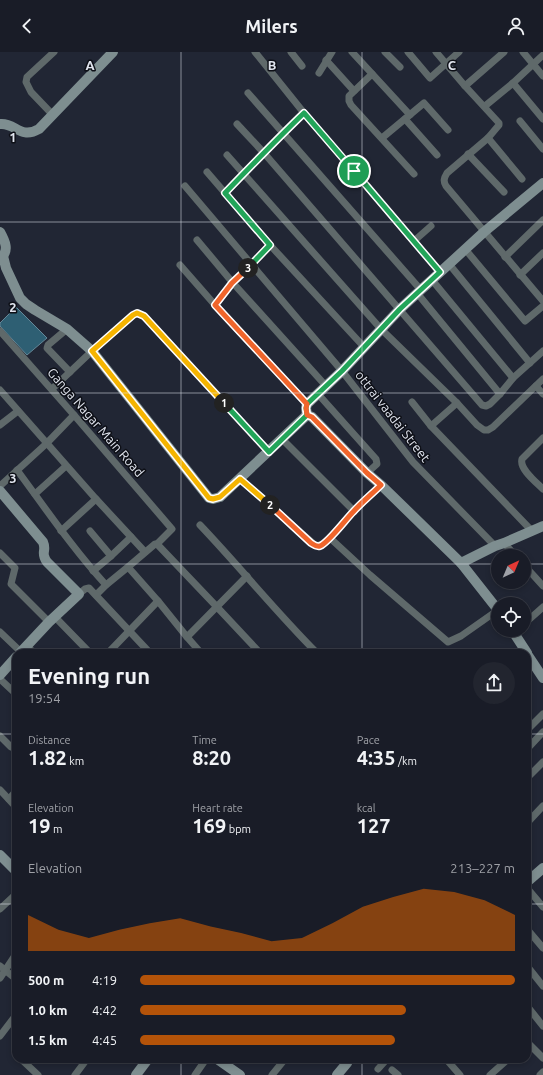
<!DOCTYPE html>
<html lang="en">
<head>
<meta charset="utf-8">
<style>
	body { margin:0; font-family:Ubuntu,sans-serif; background:#22252f; color:#f1f3f6; height:100vh; display:flex; flex-direction:column; font-size:15px; white-space:nowrap }
	* { box-sizing:border-box; margin:0 }
	p { font-size:13px; color:#9fa1a7 }
	.icon { flex:none; width:22px; height:22px; fill:none; stroke:currentColor; stroke-width:2; stroke-linecap:round; stroke-linejoin:round }
	.map { position:relative; flex:1; overflow:hidden }
	.panel { position:absolute; left:12px; top:597px; width:519px; height:414px; display:flex; flex-direction:column; background:#191c27; border-radius:12px; box-shadow:0 2px 6px #0003,0 0 0 1px #373a44 }
	.panel>* { flex:none }
	.needle { width:26px; rotate:44deg }
	.buttons { position:absolute; left:491px; top:497px; display:grid; gap:8px }
	.buttons a { display:grid; place-items:center; width:40px; height:40px; border-radius:50%; background:#191c27; box-shadow:0 2px 6px #0003,0 0 0 1px #373a44; font-size:20px }
	.pin { position:absolute; display:grid; place-items:center; width:34px; height:34px; color:#fff; margin:-17px; border:2px solid #fff; border-radius:50%; box-shadow:0 1px 4px #0007 }
	.km { position:absolute; width:20px; height:20px; margin:-10px; border-radius:50%; background:#222; color:#fff; font-size:11px; line-height:20px; text-align:center }
	.round { display:grid; place-items:center; flex:none; width:42px; height:42px; border-radius:21px; background:#22252f }
	.head { display:flex; align-items:center; justify-content:space-between; height:68px; padding:0 16px }
	h1 { font-size:22px; font-weight:600; line-height:30px }
	.figures { display:grid; grid-template-columns:repeat(3,1fr); gap:6px; height:68px; padding:4px 16px }
	.figures div { display:grid; align-content:center }
	.figures b { font-size:20px; font-weight:600 }
	.figures small { font-size:11px; font-weight:400 }
	.figures p { font-size:11px }
	.chart { height:112px; padding:8px 16px }
	.chart p { display:flex; justify-content:space-between }
	.chart svg { width:100%; height:72px; margin-top:4px; fill:#b45309; opacity:.7 }
	ul { padding:0 16px; list-style:none; font-size:13px }
	li { display:grid; grid-template-columns:64px 48px 1fr; align-items:center; height:30px }
	li i { height:10px; border-radius:5px; background:#b45309 }
	header { display:flex; justify-content:space-between; align-items:center; height:52px; padding:0 16px; background:#191c27; font-size:18px; font-weight:600 }
	.map>svg:first-child { display:block }
</style>
</head>
<body>
<header><svg class="icon" aria-label="back" viewBox="0 0 24 24"><path d="M15 5l-7 7 7 7"/></svg>Milers<svg class="icon" aria-label="person" viewBox="0 0 24 24"><circle cx="12" cy="8" r="4"/><path d="M4 21q1-7 8-7t8 7"/></svg></header>
<div class="map">
<svg width="543" height="1023" viewBox="0 0 543 1023">
	<rect width="100%" height="100%" fill="#212634"/>
	<polygon fill="#2e5f73" stroke="#648798" points="16,255 47,286 27,303 0,274 0,271"/>
	<g fill="none" stroke-linecap="round" stroke-linejoin="round">
		<g stroke="#5f696a" stroke-width="7">
			<polyline points="255,0 304,61 440,220"/>
			<polyline points="291,0 302,14"/>
			<polyline points="352,0 410,63"/>
			<polyline points="385,0 400,15"/>
			<polyline points="408,0 430,26 459,0"/>
			<path d="M 436,0 L 465,34 L 499,71 L 499,73 L 488,86 L 447,121 C 444,126 443,129 446,134 L 543,249"/>
			<polyline points="523,0 543,24"/>
			<polyline points="326,8 354,39"/>
			<polyline points="319,21 332,0"/>
			<polyline points="372,22 349,44 349,49 351,53 414,122"/>
			<polyline points="513,31 543,67"/>
			<polyline points="465,34 504,0"/>
			<polyline points="248,41 421,238"/>
			<polyline points="485,54 513,31 543,3"/>
			<polyline points="52,62 31,40 26,30 27,25 54,0"/>
			<polyline points="405,67 437,103"/>
			<polyline points="520,69 543,97"/>
			<polyline points="237,72 264,101 482,353 486,354 490,352 500,342 513,326 543,299"/>
			<polyline points="382,86 424,51 448,78"/>
			<polyline points="488,86 522,127"/>
			<polyline points="468,102 504,140"/>
			<polyline points="227,103 381,277 457,351 477,373 484,378 488,378 493,375 543,327"/>
			<polyline points="207,120 270,193 364,295"/>
			<polyline points="185,134 342,319 413,410 495,494"/>
			<polyline points="225,141 283,81 304,61"/>
			<polyline points="197,188 233,231 326,334"/>
			<polyline points="414,189 431,174"/>
			<polyline points="465,197 525,269 543,254"/>
			<polyline points="505,205 543,168"/>
			<polyline points="449,212 530,311"/>
			<polyline points="180,213 215,253 307,352"/>
			<polyline points="520,223 543,201"/>
			<polyline points="432,228 513,326"/>
			<polyline points="417,241 500,342"/>
			<polyline points="215,253 233,231 270,193"/>
			<polyline points="67,277 48,293 47,296 70,320"/>
			<polyline points="0,279 74,363 172,477 157,492 155,492 128,515 106,533 96,543"/>
			<polyline points="536,334 543,342"/>
			<path d="M 52,337 L 92,299 L 133,263 C 138,261 140,262 144,264 L 269,400"/>
			<polyline points="0,338 96,447 145,500"/>
			<polyline points="318,342 376,407 377,412 367,421"/>
			<polyline points="412,350 431,374 532,479"/>
			<polyline points="0,373 18,359"/>
			<polyline points="431,374 457,351"/>
			<path d="M 543,386 L 522,407 C 519,417 536,430 543,437"/>
			<polyline points="282,387 354,459"/>
			<path d="M 17,418 C 46,457 73,497 106,533"/>
			<polyline points="240,427 316,494 322,492 330,486 354,459 381,433"/>
			<polyline points="0,434 46,392 74,363"/>
			<polyline points="35,442 66,414"/>
			<path d="M 200,473 C 240,515 276,560 317,601"/>
			<polyline points="61,479 96,447"/>
			<polyline points="90,479 111,504"/>
			<polyline points="330,486 370,523 448,590 461,584 498,558"/>
			<polyline points="504,491 516,504"/>
			<polyline points="157,492 217,555 260,601"/>
			<polyline points="0,501 15,516 11,532 49,570"/>
			<polyline points="524,513 543,534"/>
			<polyline points="128,515 158,549 187,585 201,601"/>
			<polyline points="93,519 111,504 131,485"/>
			<polyline points="79,542 85,537 89,536 150,601"/>
			<polyline points="55,565 90,601"/>
			<polyline points="524,572 543,555"/>
			<polyline points="0,580 21,600"/>
			<polyline points="187,585 247,524"/>
			<polyline points="27,594 34,601"/>
			<polyline points="108,601 158,549"/>
			<polyline points="0,627 16,642"/>
			<polyline points="527,678 543,662"/>
			<polyline points="0,684 11,695 16,696"/>
			<polyline points="527,697 543,680"/>
			<polyline points="527,726 543,710"/>
			<polyline points="0,738 16,755"/>
			<polyline points="9,747 16,739"/>
			<polyline points="527,771 543,754"/>
			<polyline points="527,836 543,855"/>
			<polyline points="0,857 16,842"/>
			<polyline points="527,877 543,896"/>
			<polyline points="0,914 16,927"/>
			<polyline points="527,914 543,934"/>
			<polyline points="0,926 16,902"/>
			<polyline points="527,954 543,974"/>
			<polyline points="0,984 16,963"/>
			<polyline points="527,990 543,1006"/>
			<polyline points="446,1007 460,1023"/>
			<polyline points="22,1008 38,1023"/>
			<polyline points="378,1017 387,1007"/>
			<polyline points="392,1018 398,1023"/>
			<polyline points="75,1023 87,1007"/>
			<polyline points="195,1023 206,1007"/>
			<polyline points="272,1023 285,1007"/>
			<polyline points="490,1023 508,1007"/>
			<polyline points="540,1023 543,1020"/>
		</g>
		<g stroke="#7e8e90" stroke-width="10">
			<path d="M 0,72 C 15,70 20,88 39,77 L 113,0"/>
			<path d="M 0,180 C 5,189 10,199 0,207"/>
			<polyline points="3,204 6,216 20,246 26,252 35,258 67,277 92,299 209,446 213,447 220,445 307,363"/>
			<polyline points="307,363 306,356 307,352 342,319 400,257 484,180 543,131"/>
			<polyline points="307,363 312,365 367,421 381,433 461,511 498,558"/>
			<path d="M 0,439 L 43,490 C 47,499 40,500 47,510 L 79,542 L 49,570 L 20,601"/>
			<polyline points="461,511 495,494 504,491 543,474"/>
			<polyline points="512,578 527,601"/>
			<polyline points="527,602 543,626"/>
			<polyline points="0,623 16,605"/>
			<polyline points="0,803 16,819"/>
			<polyline points="527,830 543,816"/>
			<polyline points="217,1007 240,1023"/>
			<polyline points="136,1023 148,1007"/>
			<polyline points="337,1023 347,1011 349,1007"/>
		</g>
	</g>
	<g fill="none" stroke-linecap="round" stroke-linejoin="round">
		<defs>
			<polyline id="split-1" points="224,351 269,400 307,363 306,356 307,352 342,319 400,257 440,220 354,119"/>
			<polyline id="split-2" points="224,351 144,264 137,261 133,263 92,299 209,446 213,447 220,445 240,427 270,453"/>
			<path id="split-3" d="M 248,216 L 232,231 L 215,253 L 307,352 L 306,356 L 307,363 L 312,365 L 367,421 L 381,433 C 372,442 362,450 353,460 C 346,467 328,491 320,494 C 316,495 314,493 311,491 L 270,453"/>
			<path id="split-4" d="M 248,216 L 270,193 L 225,141 C 251,114 277,87 304,61 L 354,119"/>
		</defs>
		<use href="#split-1" stroke="#fff" stroke-width="8"/>
		<use href="#split-2" stroke="#fff" stroke-width="8"/>
		<use href="#split-3" stroke="#fff" stroke-width="8"/>
		<use href="#split-4" stroke="#fff" stroke-width="8"/>
		<use href="#split-1" stroke="#22a559" stroke-width="5"/>
		<use href="#split-2" stroke="#f5b400" stroke-width="5"/>
		<use href="#split-3" stroke="#f0652b" stroke-width="5"/>
		<use href="#split-4" stroke="#22a559" stroke-width="5"/>
	</g>
	<path fill="none" stroke="#e1e5ef" stroke-width="1" stroke-opacity="0.55" d="M 181,0 L 181,601M 362,0 L 362,601M 0,170 L 543,170M 0,341 L 543,341M 0,512 L 498,512M 524,512 L 543,512M 0,682 L 16,682M 527,682 L 543,682M 0,852 L 16,852M 527,852 L 543,852M 181,1007 L 181,1023M 362,1007 L 362,1023"/>
	<g text-anchor="middle" dominant-baseline="central" stroke-width="3" stroke-linejoin="round" paint-order="stroke">
		<g font-size="13" fill="#e1e5ef" stroke="#0d0f16">
			<text transform="translate(393 364) rotate(52)">ottrai vaadai Street</text>
			<text transform="translate(96 370) rotate(49)">Ganga Nagar Main Road</text>
		</g>
	</g>
	<g font-size="13" text-anchor="middle" font-weight="bold" fill="#e1e5ef" stroke="#0d0f16" stroke-width="3" stroke-linejoin="round" paint-order="stroke">
		<text x="90" y="18">A</text>
		<text x="272" y="18">B</text>
		<text x="452" y="18">C</text>
		<text x="13" y="90">1</text>
		<text x="13" y="260">2</text>
		<text x="13" y="431">3</text>
	</g>
</svg>
<div class="buttons">
<a><svg class="needle" viewBox="-14 -14 28 28"><path d="M0-13l5 13h-10z" fill="#e53935"/><path d="M0 13l5-13h-10z" fill="#9fa1a7"/></svg></a>
<a><svg class="icon" aria-label="locate" viewBox="0 0 24 24"><circle cx="12" cy="12" r="6"/><path d="M12 2v4M12 18v4M2 12h4M18 12h4"/></svg></a>
</div>
<div class="pin" style="left:354px;top:119px;background:#1e9e55"><svg class="icon" aria-label="arrive" viewBox="0 0 24 24"><path d="M6 21V4h12l-3 4 3 4H6"/></svg></div>
<b class="km" style="left:224px;top:351px">1</b>
<b class="km" style="left:270px;top:453px">2</b>
<b class="km" style="left:248px;top:216px">3</b>
<section class="panel">
<div class="head"><div><h1>Evening run</h1><p>19:54</p></div><a class="round"><svg class="icon" aria-label="share" viewBox="0 0 24 24"><path d="M12 15V3M7 8l5-5 5 5M5 13v7h14v-7"/></svg></a></div>
<div class="figures">
<div><p>Distance</p><b>1.82<small> km</small></b></div>
<div><p>Time</p><b>8:20</b></div>
<div><p>Pace</p><b>4:35<small> /km</small></b></div>
</div>
<div class="figures">
<div><p>Elevation</p><b>19<small> m</small></b></div>
<div><p>Heart rate</p><b>169<small> bpm</small></b></div>
<div><p>kcal</p><b>127</b></div>
</div>
<div class="chart"><p><span>Elevation</span>213–227 m</p>
<svg viewBox="0 0 160 44" preserveAspectRatio="none"><path d="M0 44V22L10 31L20 36L30 31L40 27L50 24L60 29L70 33L80 38L90 36L100 27L110 17L120 11L130 6L140 8L150 13L160 22V44z"/></svg>
</div>
<ul>
<li><b>500 m</b>4:19<i style="width:100%"></i></li>
<li><b>1.0 km</b>4:42<i style="width:71%"></i></li>
<li><b>1.5 km</b>4:45<i style="width:68%"></i></li>
</ul>
</section>
</div>
</body>
</html>
